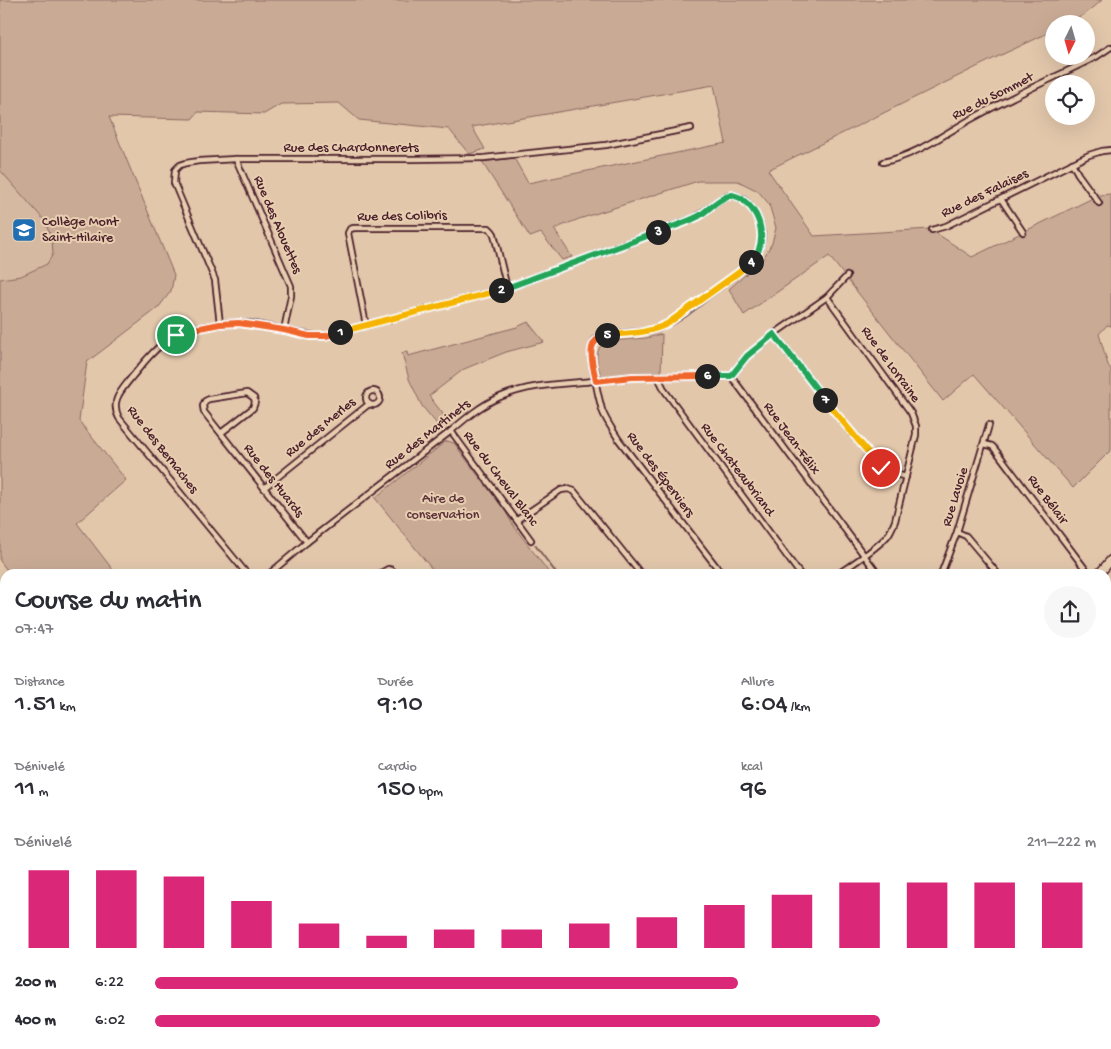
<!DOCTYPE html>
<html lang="fr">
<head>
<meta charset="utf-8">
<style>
	body { margin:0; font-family:"Gochi Hand",sans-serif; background:#f7f7f7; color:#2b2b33; height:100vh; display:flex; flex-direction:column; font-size:19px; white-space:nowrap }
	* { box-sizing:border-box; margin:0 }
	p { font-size:16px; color:#7c7c81 }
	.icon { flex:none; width:28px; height:28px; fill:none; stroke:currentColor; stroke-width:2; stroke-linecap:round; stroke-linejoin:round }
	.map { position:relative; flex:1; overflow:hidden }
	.drawer { position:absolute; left:0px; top:569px; width:1111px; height:481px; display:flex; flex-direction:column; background:#fff; border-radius:15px 15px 0 0; box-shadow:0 5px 20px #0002 }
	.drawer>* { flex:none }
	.needle { width:32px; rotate:185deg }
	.buttons { position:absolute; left:1045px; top:15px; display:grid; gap:10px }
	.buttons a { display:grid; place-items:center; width:50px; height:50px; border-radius:50%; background:#fff; box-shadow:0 5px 20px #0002; font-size:25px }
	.pin { position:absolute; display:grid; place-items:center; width:42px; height:42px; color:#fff; margin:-21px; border:2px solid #fff; border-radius:50%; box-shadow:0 1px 5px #0007 }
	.km { position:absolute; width:25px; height:25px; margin:-12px; border-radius:50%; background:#222; color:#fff; font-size:14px; line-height:25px; text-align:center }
	.round { display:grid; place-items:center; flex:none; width:52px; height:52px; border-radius:26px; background:#f7f7f7 }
	.overview { display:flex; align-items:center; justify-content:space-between; height:85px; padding:0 15px }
	h1 { font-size:28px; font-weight:600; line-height:38px }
	.figures { display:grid; grid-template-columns:repeat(3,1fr); gap:8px; height:85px; padding:5px 15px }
	.figures div { display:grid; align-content:center }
	.figures b { font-size:25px; font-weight:600 }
	.figures small { font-size:14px; font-weight:400 }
	.figures p { font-size:14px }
	.chart { height:140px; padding:10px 15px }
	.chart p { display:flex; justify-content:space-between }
	.chart svg { width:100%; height:90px; margin-top:5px; stroke:#db2777; stroke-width:6 }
	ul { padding:0 15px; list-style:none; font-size:16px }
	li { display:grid; grid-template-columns:80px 60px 1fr; align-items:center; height:38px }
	li i { height:12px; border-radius:6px; background:#db2777 }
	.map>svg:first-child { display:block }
</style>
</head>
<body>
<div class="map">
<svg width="1111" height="1049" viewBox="0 0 1111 1049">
	<rect width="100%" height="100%" fill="#e2c7ab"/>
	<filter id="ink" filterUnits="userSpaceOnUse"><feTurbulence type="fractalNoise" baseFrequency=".02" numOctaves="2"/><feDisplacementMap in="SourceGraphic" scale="10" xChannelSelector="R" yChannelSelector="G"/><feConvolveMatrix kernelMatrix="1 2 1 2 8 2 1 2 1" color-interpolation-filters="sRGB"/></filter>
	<g filter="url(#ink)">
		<g fill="#d5b9a0">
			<polygon points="0,170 44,220 52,239 53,254 47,264 21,276 0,279"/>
			<polygon points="1111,603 1111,682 1106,686 1106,608"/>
			<polygon points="704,1045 753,1045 752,1049 700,1049"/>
		</g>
		<g fill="#c9ab95" stroke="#8a6560">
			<path d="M 0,0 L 1102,0 C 1088,13 1074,24 1054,24 L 1054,29 L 1046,33 L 1046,34 L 999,56 L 768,170 L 814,236 L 930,229 L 972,257 L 1099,195 L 1111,194 L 1111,326 L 1107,325 L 1099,334 L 1108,365 L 1111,369 L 1111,450 L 1073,488 L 974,374 L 943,401 L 829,256 L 744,315 L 729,289 L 763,259 L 772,243 L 776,228 L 769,204 L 758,191 L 738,181 L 698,181 L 579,219 L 554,229 L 572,257 L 562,260 L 541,233 L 530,237 L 482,162 L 514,158 L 528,183 L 726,143 L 714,85 L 472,127 L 485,149 L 469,154 L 449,129 L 359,120 L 339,103 L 281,104 L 264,114 L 198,112 L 192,119 L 109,117 L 174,275 L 171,291 L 158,308 L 87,362 L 79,421 L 126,480 L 77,523 L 116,574 L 10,574 L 0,561 L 0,279 L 21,276 L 47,264 L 53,254 L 52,239 L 44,220 L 0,170 Z"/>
			<polygon points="528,322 544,342 506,352 464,369 429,396 450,423 441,429 422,406 409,379 402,353 407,352 408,356 517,327"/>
			<path d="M 662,334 L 661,373 L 630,374 L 603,377 L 601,375 C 596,362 593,346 609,341 L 646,338 Z"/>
			<polygon points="448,441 454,443 474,470 504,509 513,525 550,574 436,574 375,498 445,442"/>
			<polygon points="1106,776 1111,782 1111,861 1106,864"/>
			<polygon points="0,780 5,786 5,1045 210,1045 213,1049 0,1049"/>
		</g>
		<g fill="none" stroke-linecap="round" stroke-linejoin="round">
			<polyline stroke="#815c59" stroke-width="2" points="535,545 557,574"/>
			<defs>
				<g id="minor">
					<polyline points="236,159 291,286 291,296 284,330"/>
					<path d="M 883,162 C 918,155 945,133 975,117 C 1014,95 1056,77 1096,57 L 1111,47"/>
					<polyline points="1072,163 1078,174 1099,203"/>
					<polyline points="1001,199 1023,232"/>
					<polyline points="932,230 946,226 1089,155 1102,151 1111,150"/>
					<path d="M 827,297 L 911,413 L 916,426 L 916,435 L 895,521 C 893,526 891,531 888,535 C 878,548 852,564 838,574"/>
					<polyline points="220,324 215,280 174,183 175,170 180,165 186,163 199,161 236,159 412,159 484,158 606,145 691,128"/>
					<polyline points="366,325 348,233 350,229 354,228 489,228 492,231 494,234 507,288"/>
					<polyline points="774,334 830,406 877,464 885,471 906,477"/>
					<polyline points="731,376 878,574"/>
					<polyline points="731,376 747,356 774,334 827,297 847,276"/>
					<polyline points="658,377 665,391 800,574"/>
					<circle cx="373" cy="398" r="7"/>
					<polyline points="451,431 531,540"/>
					<polyline points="221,433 253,408 255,402 254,398 247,393 209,399 205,401 203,406 204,412 307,542"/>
					<polyline points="984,444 992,446 994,448 1089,574"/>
					<polyline points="264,488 369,404"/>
					<polyline points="517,520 561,490 568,489 574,491 641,574"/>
					<polyline points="957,532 966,536 998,574"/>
					<path d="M 247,574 L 119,418 C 110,401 121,391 131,378 C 142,365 152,351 166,341 C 183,329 221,322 243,323 C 252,323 261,325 270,327 C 288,330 307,337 326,336 L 507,288 L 692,219 C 707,212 716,198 732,195 C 736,196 740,197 743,199 C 751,205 759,218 761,228 C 763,236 761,246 757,254 C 747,270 727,281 711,293 C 694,306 675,323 654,330 C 641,334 603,331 595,340 C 594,342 592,344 592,347 C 589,357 599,399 602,410 C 606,421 613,430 619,440 L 722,574"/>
					<path d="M 269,574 L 307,542 L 451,431 C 466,418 481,405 500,397 C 530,384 562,384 594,381 C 606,380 619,378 632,377 C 665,376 698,376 731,376"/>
					<polyline points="379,574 388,569 392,570 396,574"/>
					<polyline points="941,574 957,532 989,425"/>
					<polyline points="1106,713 1110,718"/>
					<polyline points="650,1045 654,1049"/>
					<polyline points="662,1045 666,1049"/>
					<polyline points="757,1049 758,1045"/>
				</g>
				<g id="tertiary">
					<polyline points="882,1049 883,1045"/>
					<polyline points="899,1049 899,1045"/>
				</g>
				<g id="primary">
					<polyline points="1099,574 1111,560"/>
					<polyline points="1106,597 1111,592"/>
					<polyline points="669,1049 672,1045"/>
					<polyline points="692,1049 695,1045"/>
				</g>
			</defs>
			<use href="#minor" stroke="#4a1f2b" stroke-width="8"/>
			<use href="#tertiary" stroke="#4a1f2b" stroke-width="9"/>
			<use href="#primary" stroke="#4a1f2b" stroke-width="11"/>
			<use href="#minor" stroke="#e8ceb0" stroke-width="4.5"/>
			<use href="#tertiary" stroke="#e8ceb0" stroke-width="5.5"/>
			<use href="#primary" stroke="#e8ceb0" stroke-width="8"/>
		</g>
	</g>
	<g fill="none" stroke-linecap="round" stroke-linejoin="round" filter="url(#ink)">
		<defs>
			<polyline id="split-1" points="176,335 195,329 220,324 239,323 284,330 309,336 326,336 340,332"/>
			<polyline id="split-2" points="340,332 501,290"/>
			<polyline id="split-3" points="501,290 658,232"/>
			<path id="split-4" d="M 658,232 C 671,227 686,223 699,216 C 711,208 718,198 732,195 C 736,196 740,197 743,200 C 758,211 765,231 759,249 C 758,254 754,258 751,262"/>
			<path id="split-5" d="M 607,335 C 629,333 647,334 667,324 L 738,273 L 751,262"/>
			<path id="split-6" d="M 607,335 C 583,340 593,364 596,381 L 632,377 L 707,376"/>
			<polyline id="split-7" points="707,376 731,376 747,356 774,334 825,400"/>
			<polyline id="split-8" points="825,400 881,468"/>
		</defs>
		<use href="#split-1" stroke="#fff" stroke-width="10"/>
		<use href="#split-2" stroke="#fff" stroke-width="10"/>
		<use href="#split-3" stroke="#fff" stroke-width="10"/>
		<use href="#split-4" stroke="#fff" stroke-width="10"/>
		<use href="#split-5" stroke="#fff" stroke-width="10"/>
		<use href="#split-6" stroke="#fff" stroke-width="10"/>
		<use href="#split-7" stroke="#fff" stroke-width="10"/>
		<use href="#split-8" stroke="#fff" stroke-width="10"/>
		<use href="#split-1" stroke="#f0652b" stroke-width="6"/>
		<use href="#split-2" stroke="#f5b400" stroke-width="6"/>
		<use href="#split-3" stroke="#22a559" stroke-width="6"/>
		<use href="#split-4" stroke="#22a559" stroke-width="6"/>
		<use href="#split-5" stroke="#f5b400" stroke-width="6"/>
		<use href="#split-6" stroke="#f0652b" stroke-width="6"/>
		<use href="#split-7" stroke="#22a559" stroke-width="6"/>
		<use href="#split-8" stroke="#f5b400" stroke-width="6"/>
	</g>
	<defs>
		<symbol id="school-square" viewBox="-11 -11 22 22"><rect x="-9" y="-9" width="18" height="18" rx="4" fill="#1f6fb2" stroke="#e8ceb0"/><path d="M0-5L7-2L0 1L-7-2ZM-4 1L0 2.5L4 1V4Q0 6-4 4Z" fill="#fff"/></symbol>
	</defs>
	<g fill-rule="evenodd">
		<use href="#school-square" x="10" y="216" width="28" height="28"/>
	</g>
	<g text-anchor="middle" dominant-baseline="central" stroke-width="4" stroke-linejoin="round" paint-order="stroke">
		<g font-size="14" fill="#4a1f2b" stroke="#e8ceb0">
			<text transform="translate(993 97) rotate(-27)">Rue du Sommet</text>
			<text x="351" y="148">Rue des Chardonnerets</text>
			<text transform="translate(985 194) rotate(-26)">Rue des Falaises</text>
			<text transform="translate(402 217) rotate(-1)">Rue des Colibris</text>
			<text transform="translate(277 225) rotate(67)">Rue des Alouettes</text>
			<text transform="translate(890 365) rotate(54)">Rue de Lorraine</text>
			<text transform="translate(321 428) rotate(-39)">Rue des Merles</text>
			<text transform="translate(428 435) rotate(-38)">Rue des Martinets</text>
			<text transform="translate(791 439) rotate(54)">Rue Jean-Félix</text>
			<text transform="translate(162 450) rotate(52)">Rue des Bernaches</text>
			<text transform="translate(737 470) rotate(53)">Rue Chateaubriand</text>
			<text transform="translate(660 475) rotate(53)">Rue des Éperviers</text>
			<text transform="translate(500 479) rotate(53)">Rue du Cheval Blanc</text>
			<text transform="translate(273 481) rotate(52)">Rue des Huards</text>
			<text transform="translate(956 497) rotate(-73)">Rue Lavoie</text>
			<text transform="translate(1047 500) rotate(53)">Rue Bélair</text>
		</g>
		<g font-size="14" fill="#4a1f2b" stroke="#e8ceb0" text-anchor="start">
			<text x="42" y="222">Collège Mont<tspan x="42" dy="16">Saint-Hilaire</tspan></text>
		</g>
		<g font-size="14" fill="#5d343b" stroke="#e8ceb0">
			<text x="443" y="499">Aire de<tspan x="443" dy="16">conservation</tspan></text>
		</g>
	</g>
</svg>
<div class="buttons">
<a><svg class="needle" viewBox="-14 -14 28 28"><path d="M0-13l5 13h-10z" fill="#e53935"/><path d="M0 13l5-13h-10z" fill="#7c7c81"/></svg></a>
<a><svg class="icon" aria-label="locate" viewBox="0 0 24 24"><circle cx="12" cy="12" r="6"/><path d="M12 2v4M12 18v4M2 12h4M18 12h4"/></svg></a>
</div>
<div class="pin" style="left:176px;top:335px;background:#1e9e55"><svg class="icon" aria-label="arrive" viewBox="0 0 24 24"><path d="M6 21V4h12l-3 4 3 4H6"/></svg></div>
<div class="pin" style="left:881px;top:468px;background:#d93025"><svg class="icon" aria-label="check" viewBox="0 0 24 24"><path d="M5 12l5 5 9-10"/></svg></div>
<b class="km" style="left:340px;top:332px">1</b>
<b class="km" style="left:501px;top:290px">2</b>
<b class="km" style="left:658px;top:232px">3</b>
<b class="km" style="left:751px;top:262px">4</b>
<b class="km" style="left:607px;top:335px">5</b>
<b class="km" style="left:707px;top:376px">6</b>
<b class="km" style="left:825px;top:400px">7</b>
<section class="drawer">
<div class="overview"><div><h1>Course du matin</h1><p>07:47</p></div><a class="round"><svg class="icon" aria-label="share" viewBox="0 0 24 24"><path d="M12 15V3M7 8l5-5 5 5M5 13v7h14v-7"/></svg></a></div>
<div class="figures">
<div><p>Distance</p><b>1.51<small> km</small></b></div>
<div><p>Durée</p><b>9:10</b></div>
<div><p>Allure</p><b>6:04<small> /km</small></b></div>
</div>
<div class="figures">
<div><p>Dénivelé</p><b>11<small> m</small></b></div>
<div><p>Cardio</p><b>150<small> bpm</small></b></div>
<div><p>kcal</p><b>96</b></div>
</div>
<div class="chart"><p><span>Dénivelé</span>211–222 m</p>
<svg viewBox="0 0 160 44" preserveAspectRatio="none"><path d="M5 44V6M15 44V6M25 44V9M35 44V21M45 44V32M55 44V38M65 44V35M75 44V35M85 44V32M95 44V29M105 44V23M115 44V18M125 44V12M135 44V12M145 44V12M155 44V12"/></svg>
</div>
<ul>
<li><b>200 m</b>6:22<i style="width:62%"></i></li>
<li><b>400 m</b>6:02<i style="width:77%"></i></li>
</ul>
</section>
</div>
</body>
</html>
